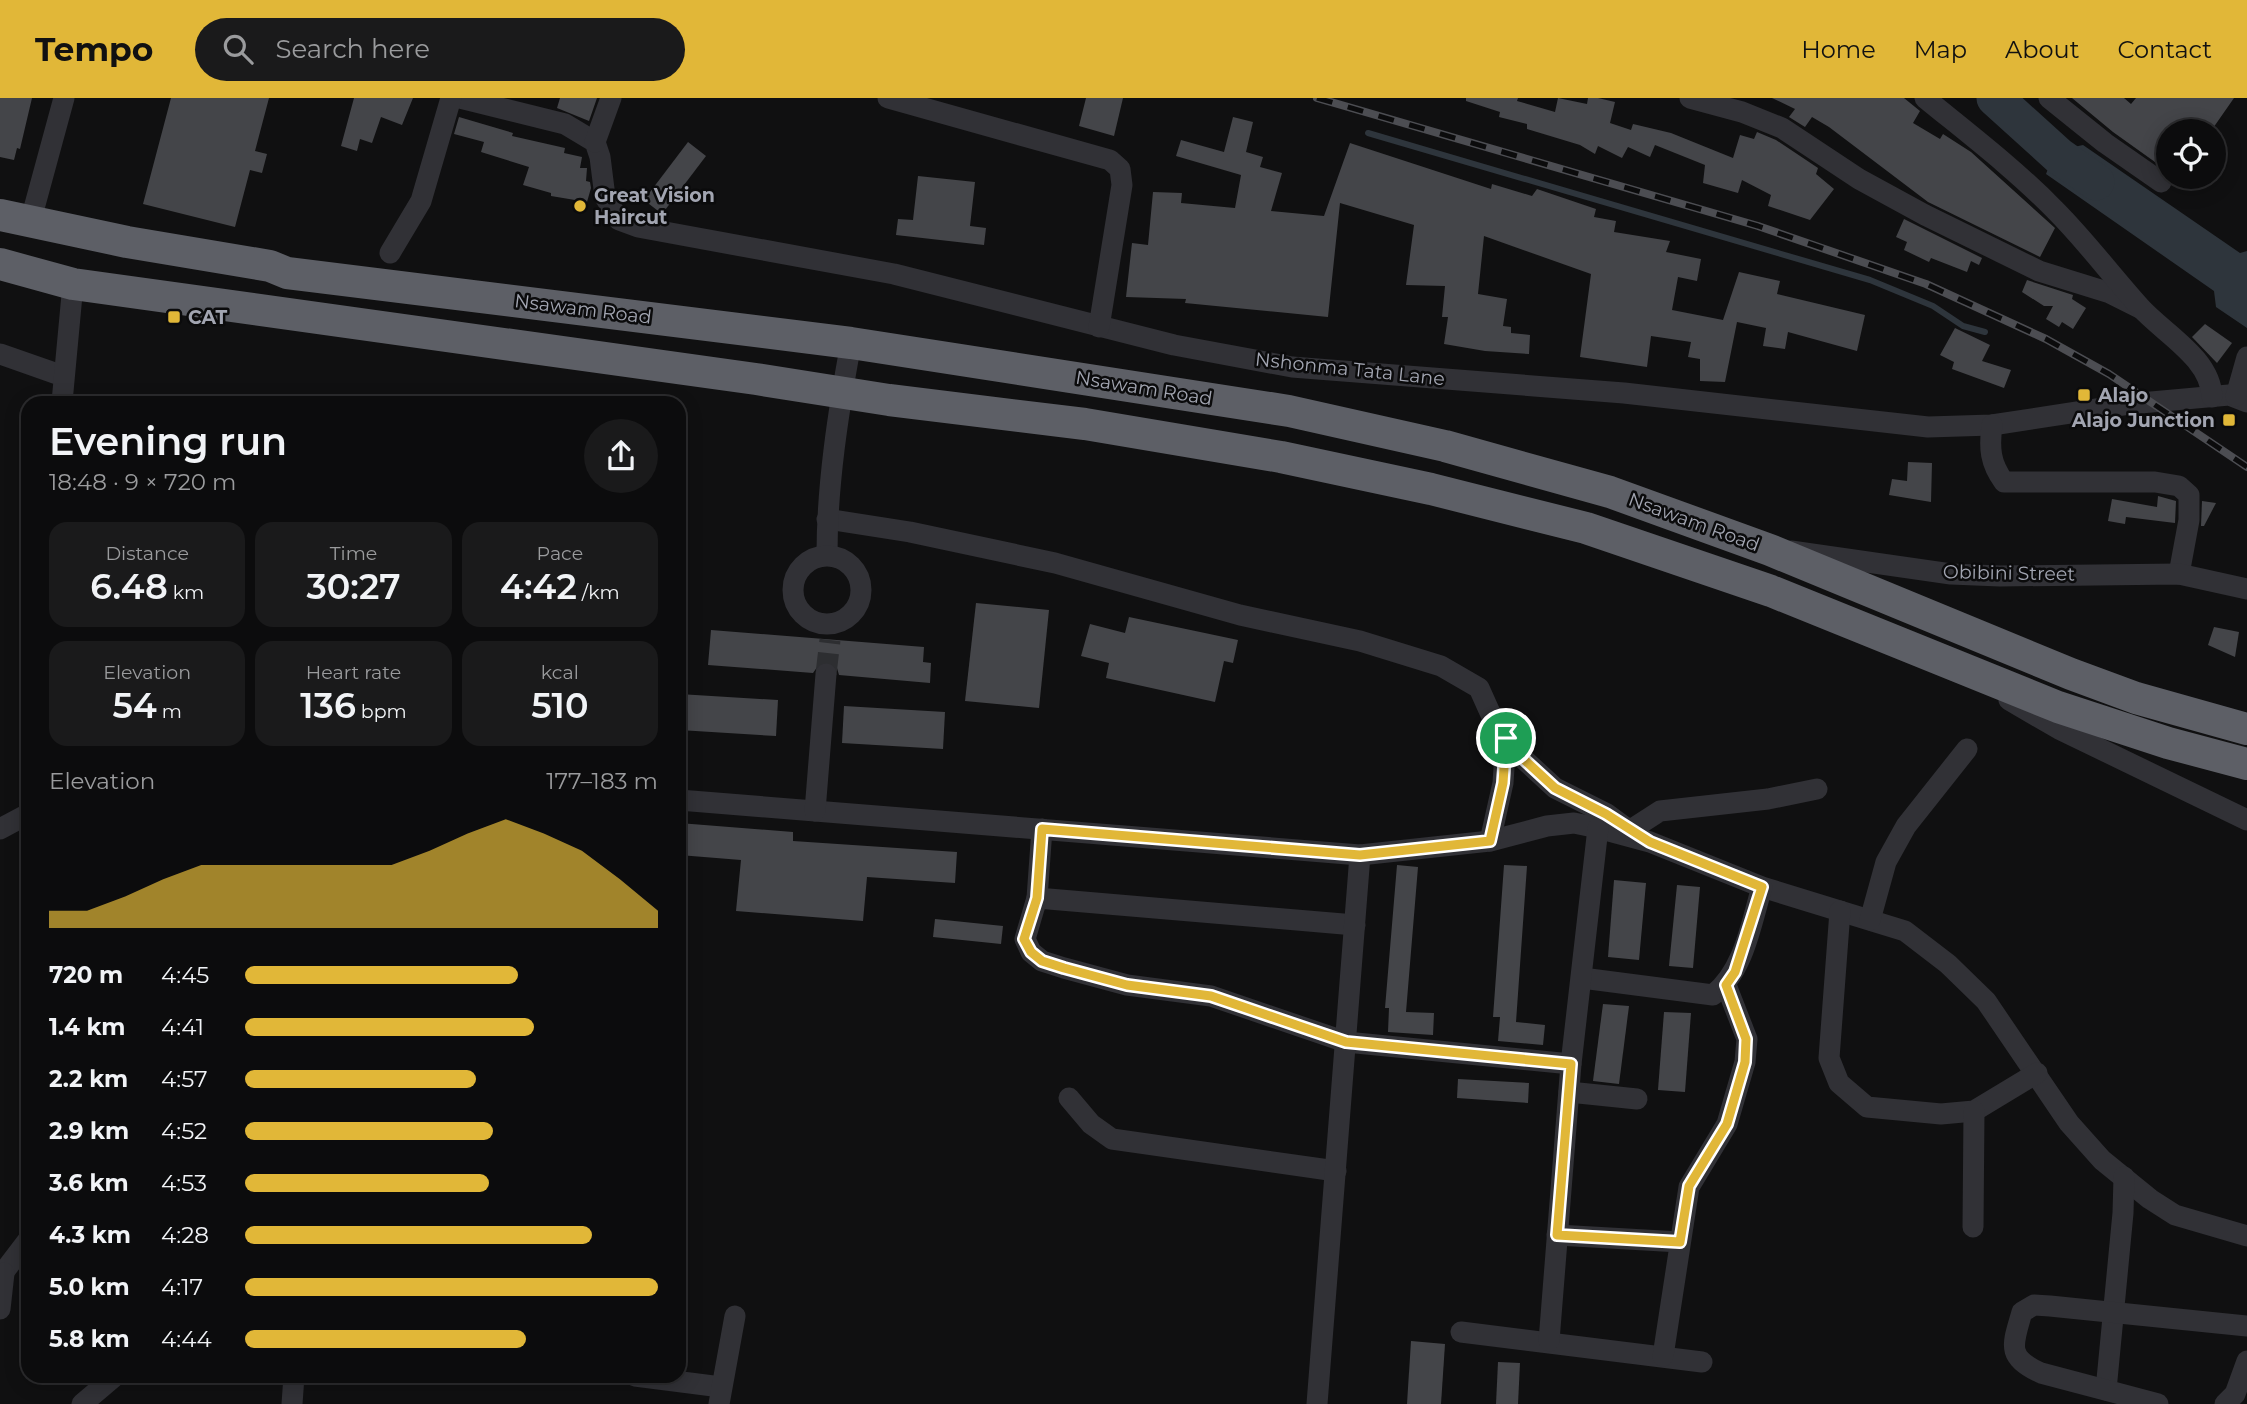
<!DOCTYPE html>
<html lang="en">
<head>
<meta charset="utf-8">
<style>
	body { margin:0; font-family:Montserrat,sans-serif; background:#1a1a1b; color:#f1f3f6; height:100vh; display:flex; flex-direction:column; font-size:26px; white-space:nowrap }
	* { box-sizing:border-box; margin:0 }
	p { font-size:23px; color:#9a9b9d }
	.icon { flex:none; width:38px; height:38px; fill:none; stroke:currentColor; stroke-width:2; stroke-linecap:round; stroke-linejoin:round }
	.map { position:relative; flex:1; overflow:hidden }
	.sheet { position:absolute; left:21px; top:298px; width:665px; height:987px; display:flex; flex-direction:column; background:#0c0c0d; border-radius:21px; box-shadow:0 4px 18px #0003,0 0 0 2px #2c2c2e }
	.sheet>* { flex:none }
	.fabs { position:absolute; left:2156px; top:21px; display:grid; gap:14px }
	.fabs a { display:grid; place-items:center; width:70px; height:70px; border-radius:50%; background:#0c0c0d; box-shadow:0 4px 18px #0003,0 0 0 2px #2c2c2e; font-size:35px }
	.pin { position:absolute; display:grid; place-items:center; width:60px; height:60px; color:#fff; margin:-30px; border:4px solid #fff; border-radius:50%; box-shadow:0 2px 7px #0007 }
	.round { display:grid; place-items:center; flex:none; width:74px; height:74px; border-radius:37px; background:#1a1a1b }
	.head { display:flex; align-items:center; justify-content:space-between; height:119px; padding:0 28px }
	h1 { font-size:38px; font-weight:600; line-height:52px }
	.metrics { display:grid; grid-template-columns:repeat(3,1fr); gap:10px; height:119px; padding:7px 28px }
	.metrics div { display:grid; align-content:center; border-radius:18px; background:#1a1a1b; text-align:center }
	.metrics b { font-size:35px; font-weight:600 }
	.metrics small { font-size:19px; font-weight:400 }
	.metrics p { font-size:19px }
	.chart { height:196px; padding:14px 28px }
	.chart p { display:flex; justify-content:space-between }
	.chart svg { width:100%; height:126px; margin-top:7px; fill:#e1b738; opacity:.7 }
	ul { padding:0 28px; list-style:none; font-size:23px }
	li { display:grid; grid-template-columns:112px 84px 1fr; align-items:center; height:52px }
	li i { height:18px; border-radius:9px; background:#e1b738 }
	header { display:flex; align-items:center; gap:42px; box-sizing:border-box; height:98px; padding:0 35px; background:#e1b738; color:#111 }
	header strong { font-size:33px }
	nav { display:flex; gap:38px; margin-inline-start:auto; font-size:24px }
	.search { width:490px; height:63px; background:#1a1a1b; display:flex; align-items:center; gap:18px; box-sizing:border-box; padding:0 24px; border-radius:38px; color:#9a9b9d; font-size:26px }
	.map>svg:first-child { display:block }
</style>
</head>
<body>
<header>
<strong>Tempo</strong>
<div class="search"><svg class="icon" aria-label="search" viewBox="0 0 24 24"><circle cx="10" cy="10" r="6"/><path d="M15 15l6 6"/></svg>Search here</div>
<nav><a>Home</a><a>Map</a><a>About</a><a>Contact</a></nav>
</header>
<div class="map">
<svg width="2247" height="1306" viewBox="0 0 2247 1306">
	<rect width="100%" height="100%" fill="#101011"/>
	<polygon fill="#2e353c" points="2083,47 2240,155 2247,153 2247,230 2216,209 2214,193 2046,76 2055,53"/>
	<g fill="none" stroke-linecap="round" stroke-linejoin="round">
		<polyline stroke="#2e353c" stroke-width="6" points="1368,35 1870,182 1933,208 1963,228 1985,234"/>
		<polyline stroke="#2e353c" stroke-width="37" points="1995,0 2059,58 2096,84"/>
	</g>
	<g fill="#444549">
		<polygon points="0,0 32,0 20,51 17,50 14,62 0,59"/>
		<polygon points="171,0 269,0 255,53 267,56 262,75 250,72 235,129 143,106"/>
		<polygon points="354,0 413,0 402,27 381,19 372,45 360,41 357,53 341,48"/>
		<polygon points="560,0 597,0 589,23 557,10"/>
		<polygon points="1086,0 1123,0 1114,38 1079,28"/>
		<polygon points="1466,0 1518,0 1517,3 1555,14 1558,0 1587,6 1588,0 1598,0 1615,4 1610,25 1631,32 1633,26 1671,35 1733,60 1740,37 1754,41 1757,34 1776,42 1818,70 1816,76 1834,91 1810,122 1768,108 1771,97 1742,82 1738,95 1703,85 1705,67 1655,47 1650,59 1628,49 1622,60 1598,48 1595,56 1580,47 1527,31 1527,26 1499,19 1500,14 1466,3"/>
		<polygon points="1772,0 1904,0 1920,13 1913,25 1940,41 1943,36 1971,54 2055,130 2040,159 1928,104 1829,29 1812,19 1805,29 1789,19 1795,11"/>
		<polygon points="2072,0 2124,0 2131,6 2136,0 2234,0 2211,33 2168,33 2168,60 2162,69 2113,34"/>
		<polygon points="459,19 513,35 512,38 565,50 564,55 582,59 580,70 587,70 586,83 590,84 591,90 587,104 551,98 551,95 523,87 529,69 481,54 484,44 454,36"/>
		<polygon points="1233,19 1253,24 1246,54 1263,59 1260,69 1282,75 1271,113 1324,118 1350,45 1353,46 1491,91 1492,86 1532,98 1537,91 1596,111 1594,119 1616,123 1614,134 1670,143 1666,154 1701,161 1697,183 1678,179 1672,212 1723,222 1739,174 1780,183 1777,196 1865,217 1857,253 1788,234 1785,251 1763,248 1766,230 1737,224 1725,284 1700,283 1700,261 1688,259 1691,244 1651,238 1647,269 1580,259 1591,176 1484,138 1478,196 1507,201 1503,228 1511,229 1511,235 1530,237 1529,256 1485,253 1444,246 1448,219 1442,219 1445,188 1406,187 1414,127 1340,105 1328,219 1185,205 1186,201 1126,199 1132,145 1148,147 1153,94 1182,95 1181,105 1235,110 1241,77 1176,58 1181,42 1224,54"/>
		<polygon points="688,44 706,58 662,116 644,102"/>
		<polygon points="918,78 975,84 970,128 986,130 984,147 896,137 898,121 913,122"/>
		<polygon points="1904,121 1982,160 1979,167 1971,163 1967,174 1931,160 1929,164 1904,152 1907,144 1896,139"/>
		<polygon points="2027,182 2073,197 2072,201 2086,210 2073,231 2062,224 2059,229 2046,221 2053,208 2044,208 2022,194"/>
		<polygon points="2205,226 2232,245 2217,265 2192,239"/>
		<polygon points="1955,230 1990,247 1982,263 2011,272 2004,290 1952,271 1954,264 1940,257"/>
		<polygon points="1908,364 1932,365 1931,404 1889,397 1892,381 1907,383"/>
		<polygon points="2158,398 2176,403 2175,425 2126,419 2125,426 2108,423 2112,401 2157,409"/>
		<polygon points="2202,403 2216,405 2204,428 2201,428"/>
		<polygon points="976,505 1049,512 1039,610 965,603"/>
		<polygon points="1129,519 1238,542 1233,565 1224,563 1215,604 1106,580 1109,565 1081,558 1090,526 1125,535"/>
		<polygon points="2214,529 2239,534 2235,559 2208,547"/>
		<polygon points="711,532 924,549 923,564 931,565 930,585 839,577 837,570 828,563 820,565 813,575 708,567"/>
		<polygon points="679,596 778,602 776,638 679,632"/>
		<polygon points="844,608 945,614 943,651 842,645"/>
		<polygon points="679,725 793,734 793,743 957,754 955,785 867,779 863,823 736,813 741,762 679,757"/>
		<polygon points="1397,767 1418,769 1406,914 1434,915 1433,937 1388,934 1389,910 1385,910"/>
		<polygon points="1504,767 1527,768 1516,924 1545,927 1543,947 1498,943 1500,919 1493,919"/>
		<polygon points="1614,782 1646,785 1639,862 1608,859"/>
		<polygon points="1677,787 1700,789 1693,870 1669,868"/>
		<polygon points="935,821 1003,828 1001,846 933,839"/>
		<polygon points="1603,906 1629,908 1619,986 1593,983"/>
		<polygon points="1664,914 1691,915 1685,994 1658,992"/>
		<polygon points="1458,981 1529,985 1528,1005 1457,1000"/>
		<polygon points="1411,1243 1445,1246 1441,1306 1407,1306"/>
		<polygon points="1498,1264 1520,1265 1518,1306 1496,1306"/>
	</g>
	<g fill="none" stroke-linecap="round" stroke-linejoin="round">
		<polyline stroke="#2d2e31" stroke-width="21" stroke-dasharray="21 10" stroke-linecap="butt" points="826,576 830,542"/>
		<g stroke="#313136" stroke-width="21">
			<polyline points="460,0 565,26 595,44 600,59 605,99 619,122 638,129 894,176 1174,247 1292,269 1624,295 1928,329 1992,327 2129,306 2229,297 2247,304"/>
			<polyline points="888,0 1110,62 1120,71 1122,87 1099,229"/>
			<polyline points="1690,0 1742,14 1782,30 1859,81 1925,117 2039,173 2110,195 2140,210"/>
			<path d="M 1925,0 C 1969,36 2015,71 2055,112 C 2086,143 2111,177 2140,209 C 2163,235 2211,260 2212,299"/>
			<polyline points="2049,0 2105,45 2161,84"/>
			<polyline points="595,44 611,0"/>
			<polyline points="30,125 64,0"/>
			<polyline points="390,155 421,103 451,0"/>
			<polyline points="0,256 63,278"/>
			<polyline points="2236,298 2247,259"/>
			<polyline points="62,304 73,186"/>
			<path d="M 1992,327 C 1989,350 1990,365 2004,384 L 2155,384 L 2179,388 L 2189,397 L 2189,422 L 2179,476"/>
			<polyline points="827,421 910,434 1055,465 1240,517 1360,543 1441,568 1479,590 1492,619 1517,655 1555,690 1607,716 1630,733"/>
			<polyline points="1791,453 1951,476 2000,478 2179,476 2247,491"/>
			<path d="M 827,457 C 827,387 838,315 851,245"/>
			<circle cx="827" cy="492" r="34"/>
			<polyline points="2009,602 2059,631 2247,722"/>
			<polyline points="679,702 1360,757 1490,743 1547,728 1574,725 1598,730 1650,744 1762,789 1905,833 1948,866 1986,903 2069,1025 2102,1062 2150,1101 2175,1117 2247,1138"/>
			<polyline points="815,713 826,576"/>
			<polyline points="0,731 28,716"/>
			<polyline points="1042,731 1037,800 1355,827"/>
			<polyline points="1629,733 1660,713 1768,701 1817,691"/>
			<polyline points="1490,743 1503,685 1506,640"/>
			<polyline points="1037,800 1025,841 1031,854 1042,863 1064,870 1127,887 1211,898 1346,944 1571,966"/>
			<polyline points="1840,813 1829,960 1839,985 1867,1009 1941,1016 1974,1013 2037,975"/>
			<polyline points="1870,822 1886,764 1906,728 1967,651"/>
			<path d="M 1582,880 L 1713,897 C 1744,873 1751,826 1762,789"/>
			<polyline points="1569,994 1637,1001"/>
			<polyline points="1069,1000 1091,1026 1112,1041 1336,1073"/>
			<polyline points="1973,1129 1974,1013"/>
			<polyline points="1557,1137 1680,1144"/>
			<polyline points="0,1179 28,1142"/>
			<polyline points="0,1211 4,1175"/>
			<polyline points="1461,1234 1702,1264"/>
			<polyline points="1549,1243 1571,966 1598,730"/>
			<polyline points="1663,1258 1689,1089 1727,1026 1745,964 1747,941 1726,887"/>
			<polyline points="635,1278 721,1289"/>
			<polyline points="2106,1292 2123,1115 2124,1079"/>
			<polyline points="82,1306 115,1278"/>
			<polyline points="292,1306 294,1278"/>
			<polyline points="719,1306 735,1218"/>
			<polyline points="1317,1306 1360,757"/>
			<path d="M 2158,1306 L 2041,1275 C 2005,1259 2013,1246 2022,1214 L 2034,1207 L 2050,1208 L 2247,1228"/>
			<polyline points="2225,1306 2235,1296 2247,1263"/>
		</g>
		<g stroke="#5d5f66" stroke-width="32">
			<polyline points="0,117 127,144 270,168 287,175 851,245 1289,313 1445,348 1610,394 1770,452 2071,576 2136,600 2247,631"/>
			<polyline points="0,166 73,186 756,281 889,302 1085,326 1281,359 1431,391 1586,430 1771,493 2058,609 2168,645 2247,666"/>
		</g>
		<defs>
			<polyline id="rail" points="1317,0 1758,128 1926,186 2046,241 2109,276 2247,369"/>
		</defs>
		<use href="#rail" stroke="#4c4d52" stroke-width="8"/>
		<use href="#rail" stroke="#0b0b0c" stroke-width="5" stroke-dasharray="16" stroke-linecap="butt"/>
	</g>
	<g fill="none" stroke-linecap="round" stroke-linejoin="round">
		<defs>
			<polygon id="route" points="1506,640 1517,655 1555,690 1606,716 1650,744 1762,789 1735,874 1726,887 1746,941 1745,964 1727,1026 1689,1088 1680,1144 1557,1137 1571,966 1346,944 1211,898 1127,887 1064,870 1042,863 1031,854 1024,841 1037,800 1042,731 1360,757 1490,743 1503,685"/>
		</defs>
		<use href="#route" stroke="#fff" stroke-width="14"/>
		<use href="#route" stroke="#e1b738" stroke-width="9"/>
	</g>
	<g fill="#e1b738" stroke="#0b0b0c" stroke-width="2.5">
		<circle cx="580" cy="108" r="7"/>
		<rect x="167" y="212" width="14" height="14" rx="3.5"/>
		<rect x="2077" y="290" width="14" height="14" rx="3.5"/>
		<rect x="2222" y="315" width="14" height="14" rx="3.5"/>
	</g>
	<g text-anchor="middle" dominant-baseline="central" stroke-width="5" stroke-linejoin="round" paint-order="stroke">
		<g font-size="19" font-weight="bold" fill="#a2a5b1" stroke="#0b0b0c" text-anchor="start">
			<text x="594" y="97">Great Vision<tspan x="594" dy="22">Haircut</tspan></text>
			<text x="188" y="219">CAT</text>
			<text x="2098" y="297">Alajo</text>
			<text x="2215" y="322" text-anchor="end">Alajo Junction</text>
		</g>
		<g font-size="19" fill="#a2a5b1" stroke="#0b0b0c">
			<text transform="translate(583 211) rotate(7)">Nsawam Road</text>
			<text transform="translate(1350 271) rotate(6)">Nshonma Tata Lane</text>
			<text transform="translate(1144 290) rotate(9)">Nsawam Road</text>
			<text transform="translate(1694 424) rotate(20)">Nsawam Road</text>
			<text transform="translate(2009 475) rotate(1)">Obibini Street</text>
		</g>
	</g>
</svg>
<div class="fabs">
<a><svg class="icon" aria-label="locate" viewBox="0 0 24 24"><circle cx="12" cy="12" r="6"/><path d="M12 2v4M12 18v4M2 12h4M18 12h4"/></svg></a>
</div>
<div class="pin" style="left:1506px;top:640px;background:#1e9e55"><svg class="icon" aria-label="arrive" viewBox="0 0 24 24"><path d="M6 21V4h12l-3 4 3 4H6"/></svg></div>
<section class="sheet">
<div class="head"><div><h1>Evening run</h1><p>18:48 · 9 × 720 m</p></div><a class="round"><svg class="icon" aria-label="share" viewBox="0 0 24 24"><path d="M12 15V3M7 8l5-5 5 5M5 13v7h14v-7"/></svg></a></div>
<div class="metrics">
<div><p>Distance</p><b>6.48<small> km</small></b></div>
<div><p>Time</p><b>30:27</b></div>
<div><p>Pace</p><b>4:42<small> /km</small></b></div>
</div>
<div class="metrics">
<div><p>Elevation</p><b>54<small> m</small></b></div>
<div><p>Heart rate</p><b>136<small> bpm</small></b></div>
<div><p>kcal</p><b>510</b></div>
</div>
<div class="chart"><p><span>Elevation</span>177–183 m</p>
<svg viewBox="0 0 160 44" preserveAspectRatio="none"><path d="M0 44V38L10 38L20 33L30 27L40 22L50 22L60 22L70 22L80 22L90 22L100 17L110 11L120 6L130 11L140 17L150 27L160 38V44z"/></svg>
</div>
<ul>
<li><b>720 m</b>4:45<i style="width:66%"></i></li>
<li><b>1.4 km</b>4:41<i style="width:70%"></i></li>
<li><b>2.2 km</b>4:57<i style="width:56%"></i></li>
<li><b>2.9 km</b>4:52<i style="width:60%"></i></li>
<li><b>3.6 km</b>4:53<i style="width:59%"></i></li>
<li><b>4.3 km</b>4:28<i style="width:84%"></i></li>
<li><b>5.0 km</b>4:17<i style="width:100%"></i></li>
<li><b>5.8 km</b>4:44<i style="width:68%"></i></li>
</ul>
</section>
</div>
</body>
</html>
